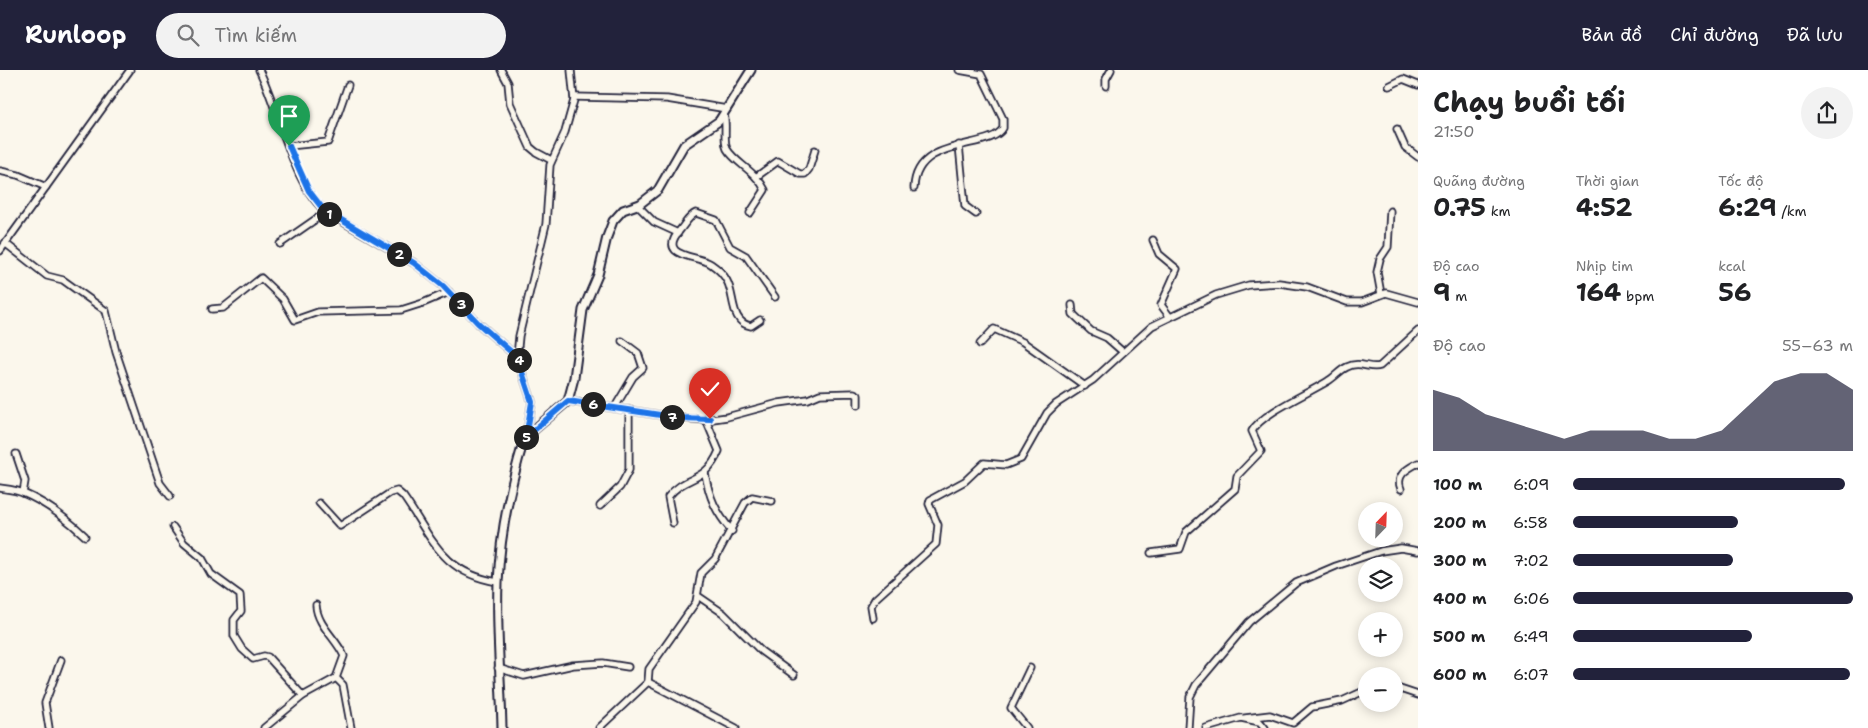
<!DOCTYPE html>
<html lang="vi">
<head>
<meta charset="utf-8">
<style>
	body { margin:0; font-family:"Shantell Sans",sans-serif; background:#f2f2f2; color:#202124; height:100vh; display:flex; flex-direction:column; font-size:19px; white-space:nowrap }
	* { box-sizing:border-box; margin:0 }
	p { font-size:16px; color:#757577 }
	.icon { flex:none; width:28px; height:28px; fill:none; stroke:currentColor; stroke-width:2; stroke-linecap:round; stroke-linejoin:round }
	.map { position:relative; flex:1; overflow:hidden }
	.drawer { display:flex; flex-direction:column; background:#fff; width:450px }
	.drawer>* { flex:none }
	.needle { width:32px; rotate:23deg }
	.fabs { position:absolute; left:1358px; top:432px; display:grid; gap:10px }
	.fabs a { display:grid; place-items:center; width:45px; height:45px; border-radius:50%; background:#fff; box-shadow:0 2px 12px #0003; font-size:25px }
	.pin { position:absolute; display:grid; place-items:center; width:42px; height:42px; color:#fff; margin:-51px -21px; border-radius:50% 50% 50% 0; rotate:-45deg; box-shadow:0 0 5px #0007 }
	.pin .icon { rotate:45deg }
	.km { position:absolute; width:25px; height:25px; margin:-12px; border-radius:50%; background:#222; color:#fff; font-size:14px; line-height:25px; text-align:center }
	.round { display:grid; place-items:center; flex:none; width:52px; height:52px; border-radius:26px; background:#f2f2f2 }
	.headline { display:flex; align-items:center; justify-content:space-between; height:85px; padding:0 15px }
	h1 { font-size:28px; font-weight:700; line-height:38px }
	.figures { display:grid; grid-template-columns:repeat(3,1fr); gap:8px; height:85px; padding:5px 15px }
	.figures div { display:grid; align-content:center }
	.figures b { font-size:25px; font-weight:700 }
	.figures small { font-size:14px; font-weight:400 }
	.figures p { font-size:14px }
	.chart { height:140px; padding:10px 15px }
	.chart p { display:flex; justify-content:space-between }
	.chart svg { width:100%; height:90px; margin-top:5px; fill:#22223b; opacity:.7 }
	ul { padding:0 15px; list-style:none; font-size:16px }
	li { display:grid; grid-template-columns:80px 60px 1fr; align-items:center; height:38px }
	li i { height:12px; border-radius:6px; background:#22223b }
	header { display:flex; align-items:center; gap:30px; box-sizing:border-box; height:70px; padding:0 25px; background:#22223b; color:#fff }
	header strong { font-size:24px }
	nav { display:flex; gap:28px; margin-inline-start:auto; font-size:18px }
	.search { width:350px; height:45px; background:#f2f2f2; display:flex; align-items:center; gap:12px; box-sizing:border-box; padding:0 18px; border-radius:28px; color:#757577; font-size:19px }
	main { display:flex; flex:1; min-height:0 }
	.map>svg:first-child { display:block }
</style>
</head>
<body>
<header>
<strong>Runloop</strong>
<div class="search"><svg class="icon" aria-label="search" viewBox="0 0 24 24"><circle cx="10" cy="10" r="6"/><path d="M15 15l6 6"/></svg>Tìm kiếm</div>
<nav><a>Bản đồ</a><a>Chỉ đường</a><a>Đã lưu</a></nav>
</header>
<main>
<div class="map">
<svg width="1418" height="658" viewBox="0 0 1418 658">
	<rect width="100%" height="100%" fill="#fbf7ec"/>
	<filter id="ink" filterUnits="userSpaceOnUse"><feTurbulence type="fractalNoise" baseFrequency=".02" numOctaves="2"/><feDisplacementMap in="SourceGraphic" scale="10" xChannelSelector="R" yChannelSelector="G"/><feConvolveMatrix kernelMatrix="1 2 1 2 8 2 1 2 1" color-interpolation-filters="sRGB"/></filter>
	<g filter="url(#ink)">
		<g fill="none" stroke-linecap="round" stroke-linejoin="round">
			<defs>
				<g id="minor">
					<path d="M 259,0 C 280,40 292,117 328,143 L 414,193 L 443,216 L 478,253 L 517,287 L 532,332 L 526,367"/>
					<polyline points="501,0 508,13 510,33 530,77 536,82 551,90"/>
					<polyline points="1106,16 1106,9 1111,0"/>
					<polyline points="1389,16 1403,9 1418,15"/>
					<polyline points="574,27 667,29 727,39"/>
					<path d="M 724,44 C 727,55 723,71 727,79 C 735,93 756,101 765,120 L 750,143"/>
					<polyline points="1397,59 1405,77 1418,87"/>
					<polyline points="959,75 965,136 976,144"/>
					<polyline points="289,76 328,72 348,15"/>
					<polyline points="0,101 18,105 46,117"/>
					<polyline points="756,107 778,91 800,104 805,104 809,99 815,80"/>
					<path d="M 914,118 C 916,65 991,81 1003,58 L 1003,49 L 981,4 L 959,0"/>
					<polyline points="637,135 654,152 678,163"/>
					<polyline points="1153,170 1159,184 1177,199 1161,235 1170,247"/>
					<polyline points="5,173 47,206 63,210 106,241 116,282 160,413 170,426"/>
					<polyline points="280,174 326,142"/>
					<polyline points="0,181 130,0"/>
					<polyline points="1381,224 1377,202 1380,189 1388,177 1390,141"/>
					<polyline points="1072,235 1073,244 1091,261 1107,268 1123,282"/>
					<polyline points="212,239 223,238 261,208 283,229 295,250 318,242 401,240 423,233 449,222"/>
					<path d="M 760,250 L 751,256 C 730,253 735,225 727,211 C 724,205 717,198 711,194 C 698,185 656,188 680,160 C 685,154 689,146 696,143 L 716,150 L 730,177 L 746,186 L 775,227"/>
					<polyline points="980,274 994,259 1023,272 1085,316"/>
					<polyline points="517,287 519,266 546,154 550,95 565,62 574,30 571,0"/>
					<polyline points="568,331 680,348 706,350 727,347 779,333 808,329 820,324 854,323 858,325 858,335"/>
					<polyline points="615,337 633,307 643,298 638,283 622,271"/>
					<polyline points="16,384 25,411 23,423"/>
					<path d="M 705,403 C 709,427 716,443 732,461"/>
					<path d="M 0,418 C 7,419 17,420 23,423 C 47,433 67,449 85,466"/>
					<path d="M 1401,419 C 1395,405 1407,399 1418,393"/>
					<path d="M 319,433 L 340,456 L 390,423 L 397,421 L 403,426 C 432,467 441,503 498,512"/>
					<polyline points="600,436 620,417 629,400 629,340"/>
					<path d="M 673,453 L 668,427 C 686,404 705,414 719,381 L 706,350"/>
					<polyline points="173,457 184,473 202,488 211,504 240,525 241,541 234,550 234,566 242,579 253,589 264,586 268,587 303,626"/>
					<path d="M 1151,483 L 1180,479 L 1186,462 L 1235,419 L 1237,406 L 1261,381 L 1252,361 C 1262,343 1309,323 1328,311 C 1335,307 1340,300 1347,297 C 1360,290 1370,300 1380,296 L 1418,261"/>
					<polyline points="698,526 723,543 761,581 794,605"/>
					<path d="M 316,535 C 317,555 336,568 344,586 L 336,608"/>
					<polyline points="873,548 871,536 875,529 936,474 938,455 929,434 930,430 965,411 984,393 1006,395 1021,389 1047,343 1056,334 1093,310 1152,256 1216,225 1249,215 1279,213 1307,217 1347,232 1362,232 1386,223 1418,232"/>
					<polyline points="498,598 524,606 573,595 603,593 628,597"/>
					<polyline points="648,612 649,599 696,532 701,503 715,489 745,433 752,427 772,431"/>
					<polyline points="1394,617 1418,625"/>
					<polyline points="1245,648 1270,645 1293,653 1312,637 1342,631 1366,620"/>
					<polyline points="49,658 45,633 61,590"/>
					<polyline points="264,658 303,626 336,608 343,615 351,658"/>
					<polyline points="599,658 648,612 736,658"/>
					<polyline points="1027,658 1011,638 1030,598"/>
					<polyline points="1188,658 1190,627 1196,615 1249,552 1296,513 1336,496 1381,481 1401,478 1418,481"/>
					<polyline points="1206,658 1241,648 1260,652 1265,658"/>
				</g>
				<path id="tertiary" d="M 502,658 C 501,610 496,561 498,513 C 500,465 510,416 524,370 L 530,363 L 568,331 L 574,308 L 583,240 L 598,205 L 607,167 L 613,151 L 623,140 L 640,134 L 658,120 L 684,75 L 719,51 L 751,0"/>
			</defs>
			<use href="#minor" stroke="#22223b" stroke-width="9"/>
			<use href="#tertiary" stroke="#22223b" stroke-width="11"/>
			<use href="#minor" stroke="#fbf7ec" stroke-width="5.5"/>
			<use href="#tertiary" stroke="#fbf7ec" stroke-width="7"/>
		</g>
	</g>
	<g fill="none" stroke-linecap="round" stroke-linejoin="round" filter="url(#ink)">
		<defs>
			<polyline id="route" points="289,76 309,121 323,139 414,193 443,216 478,253 517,287 532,332 526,367 568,331 680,348 710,349"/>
		</defs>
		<use href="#route" stroke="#fff" stroke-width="10"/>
		<use href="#route" stroke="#1a73e8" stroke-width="6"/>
	</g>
</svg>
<div class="fabs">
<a><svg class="needle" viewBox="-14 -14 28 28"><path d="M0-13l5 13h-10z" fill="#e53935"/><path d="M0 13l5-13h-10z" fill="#757577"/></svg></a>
<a><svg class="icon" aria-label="layers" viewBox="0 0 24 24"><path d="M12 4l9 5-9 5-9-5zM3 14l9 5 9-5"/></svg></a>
<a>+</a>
<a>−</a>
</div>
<div class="pin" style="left:289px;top:76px;background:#1e9e55"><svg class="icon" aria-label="arrive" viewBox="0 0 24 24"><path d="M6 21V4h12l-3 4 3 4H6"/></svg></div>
<div class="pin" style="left:710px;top:349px;background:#d93025"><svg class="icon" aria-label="check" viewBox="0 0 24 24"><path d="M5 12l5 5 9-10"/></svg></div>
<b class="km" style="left:329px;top:144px">1</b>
<b class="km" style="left:399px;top:184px">2</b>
<b class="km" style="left:461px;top:234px">3</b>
<b class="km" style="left:519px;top:290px">4</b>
<b class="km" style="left:526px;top:367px">5</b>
<b class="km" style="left:593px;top:334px">6</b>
<b class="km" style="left:672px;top:347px">7</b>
</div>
<section class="drawer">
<div class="headline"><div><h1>Chạy buổi tối</h1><p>21:50</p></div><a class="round"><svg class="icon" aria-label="share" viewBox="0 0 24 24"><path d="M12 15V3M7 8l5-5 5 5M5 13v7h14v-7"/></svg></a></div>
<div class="figures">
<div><p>Quãng đường</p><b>0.75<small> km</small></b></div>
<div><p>Thời gian</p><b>4:52</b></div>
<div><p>Tốc độ</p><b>6:29<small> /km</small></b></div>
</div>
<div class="figures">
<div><p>Độ cao</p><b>9<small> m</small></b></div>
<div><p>Nhịp tim</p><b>164<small> bpm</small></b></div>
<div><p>kcal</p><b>56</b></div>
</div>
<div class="chart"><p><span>Độ cao</span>55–63 m</p>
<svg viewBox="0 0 160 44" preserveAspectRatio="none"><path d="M0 44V14L10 18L20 26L30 30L40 34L50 38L60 34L70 34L80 34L90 38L100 38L110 34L120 22L130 10L140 6L150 6L160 14V44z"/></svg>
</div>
<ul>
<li><b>100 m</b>6:09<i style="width:97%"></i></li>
<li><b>200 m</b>6:58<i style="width:59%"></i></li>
<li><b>300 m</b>7:02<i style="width:57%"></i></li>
<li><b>400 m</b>6:06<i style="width:100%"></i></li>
<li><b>500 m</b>6:49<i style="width:64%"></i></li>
<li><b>600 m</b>6:07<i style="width:99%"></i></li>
</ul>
</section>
</main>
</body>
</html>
